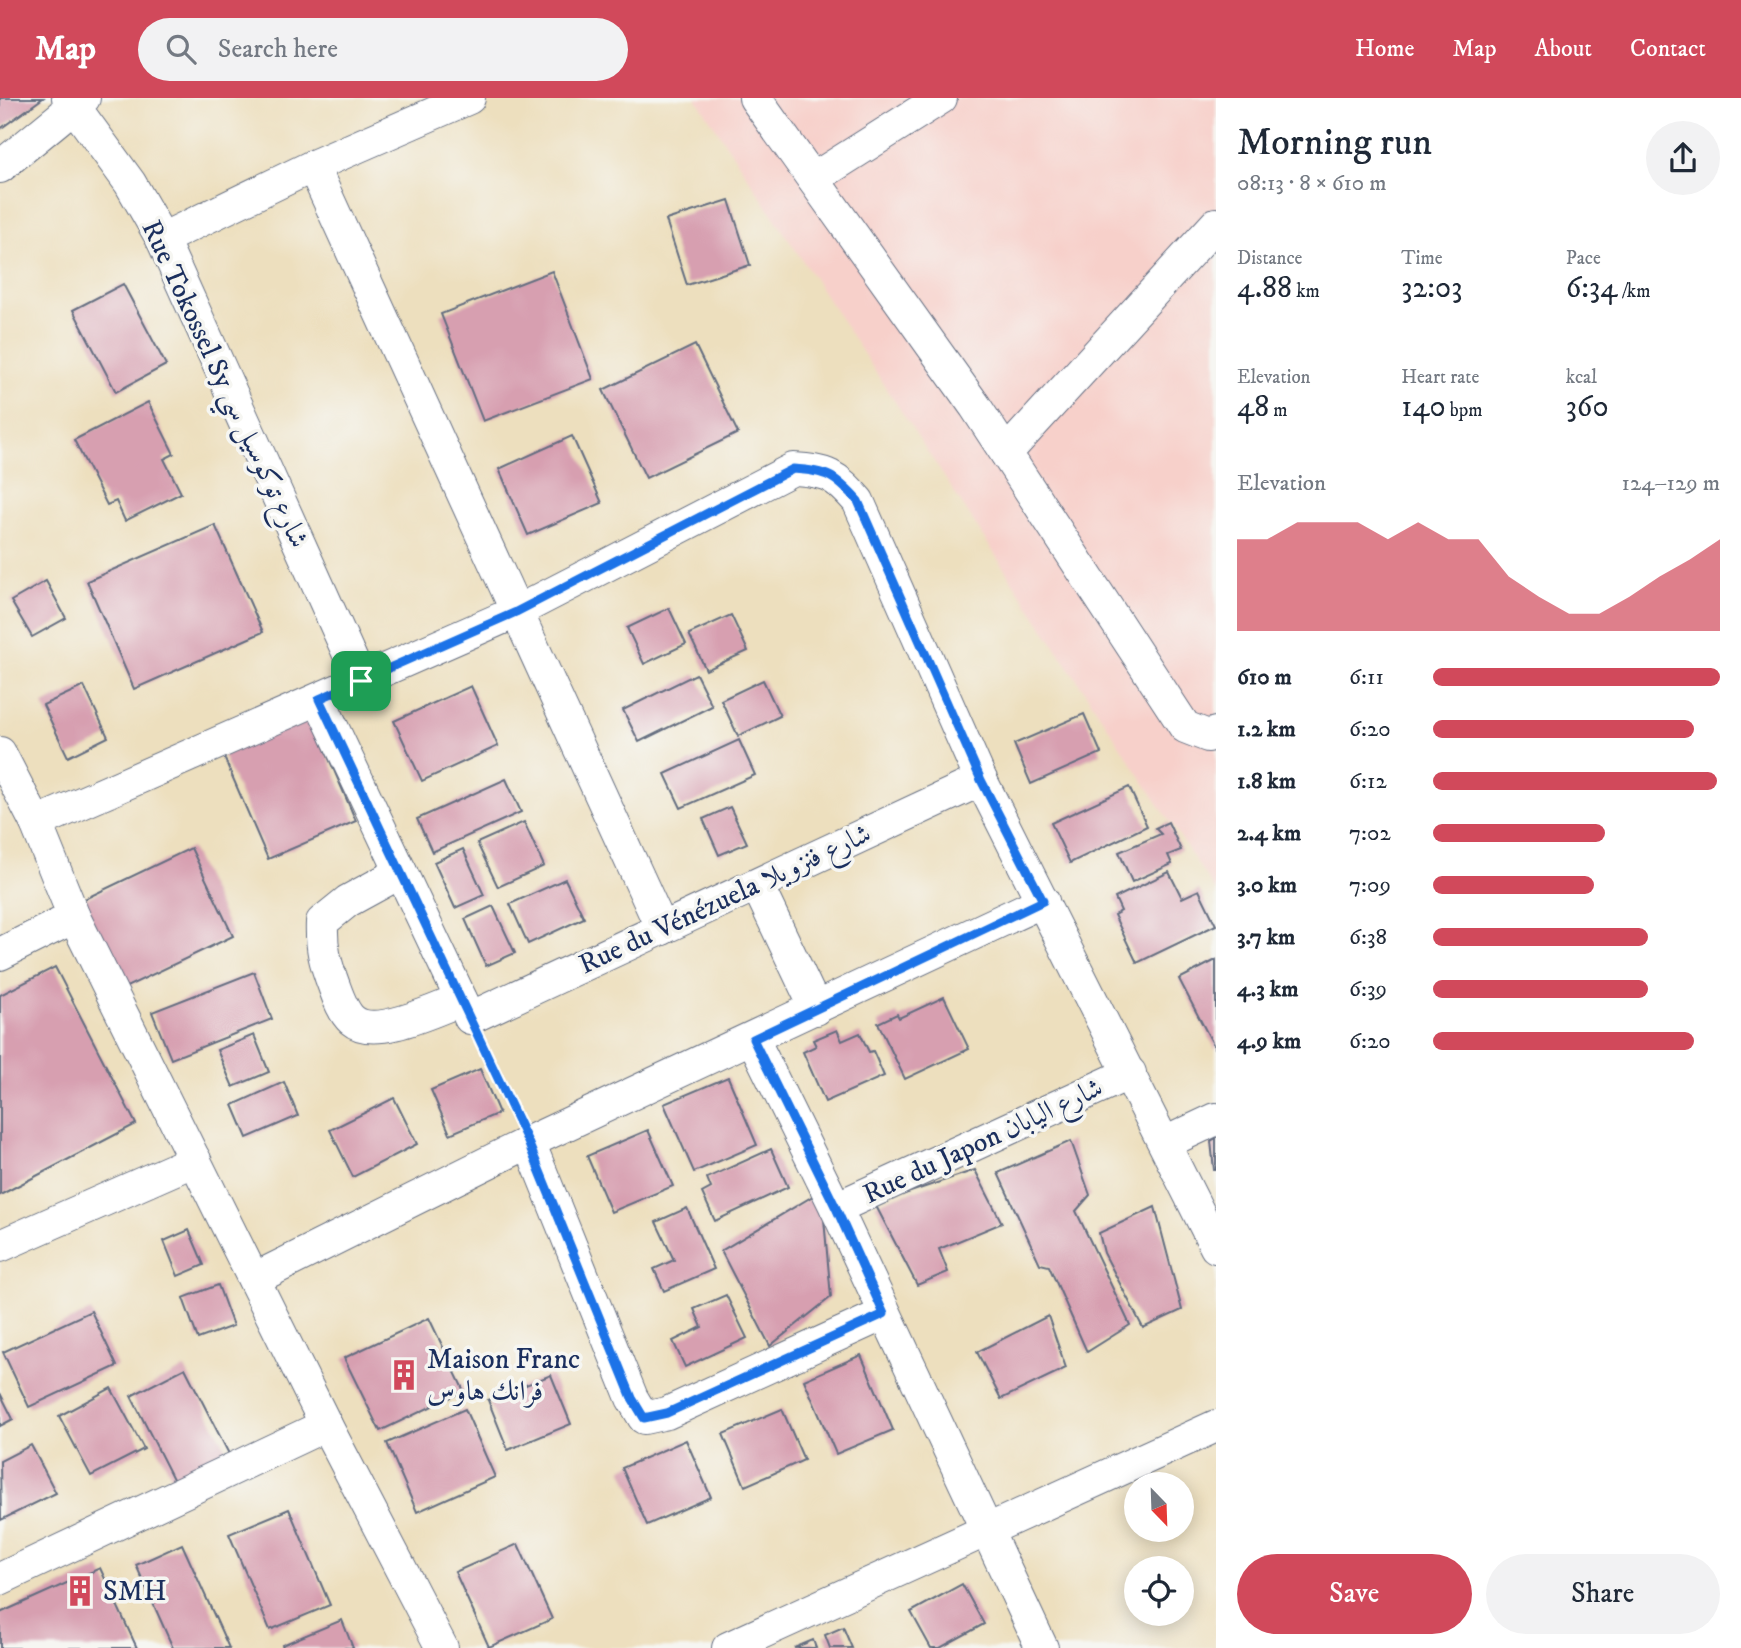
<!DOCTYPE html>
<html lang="en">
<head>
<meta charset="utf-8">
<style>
	body { margin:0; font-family:"IM FELL DW Pica",Amiri,serif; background:#f2f2f3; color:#1f2937; height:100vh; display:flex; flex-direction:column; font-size:26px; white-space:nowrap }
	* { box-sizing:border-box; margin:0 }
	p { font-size:23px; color:#747a83 }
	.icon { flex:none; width:38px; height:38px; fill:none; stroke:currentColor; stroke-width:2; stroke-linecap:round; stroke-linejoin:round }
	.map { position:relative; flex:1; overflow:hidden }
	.sheet { display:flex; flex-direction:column; background:#fff; width:525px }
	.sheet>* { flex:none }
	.needle { width:46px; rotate:157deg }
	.buttons { position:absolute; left:1124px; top:1374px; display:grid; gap:14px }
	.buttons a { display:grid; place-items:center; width:70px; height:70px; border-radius:50%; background:#fff; box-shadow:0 4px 18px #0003; font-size:35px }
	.pin { position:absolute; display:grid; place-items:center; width:60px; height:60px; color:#fff; margin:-30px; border-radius:14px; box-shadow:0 4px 10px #0006 }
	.round { display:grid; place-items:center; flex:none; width:74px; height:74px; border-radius:37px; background:#f2f2f3 }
	.summary { display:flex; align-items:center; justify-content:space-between; height:119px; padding:0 21px }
	h1 { font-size:38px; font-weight:600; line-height:52px }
	.metrics { display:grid; grid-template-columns:repeat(3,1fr); gap:10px; height:119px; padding:7px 21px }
	.metrics div { display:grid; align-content:center }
	.metrics b { font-size:30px; font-weight:600 }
	.metrics small { font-size:19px; font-weight:400 }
	.metrics p { font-size:19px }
	.chart { height:196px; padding:14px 21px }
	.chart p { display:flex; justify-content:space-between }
	.chart svg { width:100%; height:126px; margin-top:7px; fill:#d1495b; opacity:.7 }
	.primary-button { display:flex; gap:14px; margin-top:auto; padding:14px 21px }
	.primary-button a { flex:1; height:80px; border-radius:42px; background:#d1495b; color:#fff; font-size:28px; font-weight:600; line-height:80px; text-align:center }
	.primary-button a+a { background:#f2f2f3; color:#1f2937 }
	ul { padding:0 21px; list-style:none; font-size:23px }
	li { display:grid; grid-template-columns:112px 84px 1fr; align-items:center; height:52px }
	li i { height:18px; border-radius:9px; background:#d1495b }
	header { display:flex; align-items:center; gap:42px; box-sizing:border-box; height:98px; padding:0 35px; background:#d1495b; color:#fff }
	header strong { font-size:33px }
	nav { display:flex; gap:38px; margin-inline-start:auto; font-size:24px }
	.search { width:490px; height:63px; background:#f2f2f3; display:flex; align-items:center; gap:18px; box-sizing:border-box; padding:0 24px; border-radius:38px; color:#747a83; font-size:26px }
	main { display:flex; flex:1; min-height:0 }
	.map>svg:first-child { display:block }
</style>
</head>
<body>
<header>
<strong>Map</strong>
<div class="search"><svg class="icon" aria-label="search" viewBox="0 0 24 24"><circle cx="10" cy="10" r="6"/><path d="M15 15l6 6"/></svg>Search here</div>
<nav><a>Home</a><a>Map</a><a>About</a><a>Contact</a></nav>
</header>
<main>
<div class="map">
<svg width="1216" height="1550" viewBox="0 0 1216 1550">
	<rect width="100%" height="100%" fill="#f6f6f2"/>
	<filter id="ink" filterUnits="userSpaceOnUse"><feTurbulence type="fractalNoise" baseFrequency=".0143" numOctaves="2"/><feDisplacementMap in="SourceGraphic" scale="14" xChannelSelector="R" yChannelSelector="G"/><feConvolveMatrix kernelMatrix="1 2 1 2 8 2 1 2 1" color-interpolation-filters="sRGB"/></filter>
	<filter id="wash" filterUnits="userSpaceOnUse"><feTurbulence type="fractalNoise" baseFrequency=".00686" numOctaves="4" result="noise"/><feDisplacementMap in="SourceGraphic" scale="28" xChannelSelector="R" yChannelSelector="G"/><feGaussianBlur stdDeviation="1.57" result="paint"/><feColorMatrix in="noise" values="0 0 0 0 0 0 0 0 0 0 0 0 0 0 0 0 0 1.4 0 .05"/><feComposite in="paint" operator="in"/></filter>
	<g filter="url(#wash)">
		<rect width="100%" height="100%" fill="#eddfbe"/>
		<polygon fill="#f7d0ca" points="696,0 1216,0 1216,794"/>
		<g id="blocks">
			<g fill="#d79fb0">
				<polygon points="0,0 43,0 0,31"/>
				<polygon points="729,102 750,167 687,187 666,122"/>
				<polygon points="552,173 593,281 483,323 441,216"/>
				<polygon points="123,186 166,267 116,294 73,212"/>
				<polygon points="695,247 738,335 646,380 603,292"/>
				<polygon points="148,304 174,356 164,361 181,395 125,423 116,403 107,407 74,342"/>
				<polygon points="572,338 602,405 528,437 499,371"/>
				<polygon points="215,427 263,534 134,591 87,483"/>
				<polygon points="46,483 66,520 32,539 11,503"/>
				<polygon points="669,510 686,546 644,566 627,530"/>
				<polygon points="731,517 748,553 706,572 689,536"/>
				<polygon points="696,576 712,608 639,644 623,612"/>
				<polygon points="763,582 780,618 738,638 721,602"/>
				<polygon points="84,588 108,639 68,659 43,607"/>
				<polygon points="471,588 498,648 422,683 394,623"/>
				<polygon points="1084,616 1101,655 1031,686 1014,646"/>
				<polygon points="311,619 356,723 268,761 223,657"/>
				<polygon points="739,642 755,677 681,710 665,676"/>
				<polygon points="506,681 521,714 432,754 417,721"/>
				<polygon points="1129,689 1147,728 1070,765 1051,725"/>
				<polygon points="730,709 747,745 719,757 703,721"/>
				<polygon points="524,724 544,768 498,789 477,745"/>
				<polygon points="1168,724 1181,752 1168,757 1172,766 1132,784 1119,754 1161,736 1155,730"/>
				<polygon points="191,750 233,838 116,894 74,806"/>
				<polygon points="463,751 484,797 455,810 434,764"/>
				<polygon points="1169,774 1182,800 1199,792 1216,827 1137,865 1114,817 1121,813 1115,800"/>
				<polygon points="565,781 584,820 528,846 510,806"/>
				<polygon points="493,808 515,855 486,868 465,821"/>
				<polygon points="1216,862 1216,952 1179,881"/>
				<polygon points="55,869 136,1026 0,1097 0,897"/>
				<polygon points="254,874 272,921 171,961 152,914"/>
				<polygon points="944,899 969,951 905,981 878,925 897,916 899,920"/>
				<polygon points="837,932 842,943 860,935 869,954 873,953 884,978 825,1004 803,954 816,948 813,942"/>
				<polygon points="254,937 269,974 233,989 217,952"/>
				<polygon points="480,971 499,1015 450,1036 431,992"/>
				<polygon points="728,979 757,1047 694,1074 664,1006"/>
				<polygon points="284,984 298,1018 247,1040 233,1007"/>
				<polygon points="394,1000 417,1046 353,1079 330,1032"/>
				<polygon points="648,1032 673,1088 611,1114 587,1058"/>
				<polygon points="1216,1040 1216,1072 1214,1072 1211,1043"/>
				<polygon points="1071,1043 1090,1097 1076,1113 1130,1227 1087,1254 1049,1168 1040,1166 998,1075"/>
				<polygon points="771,1051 788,1089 715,1123 702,1095 711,1090 707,1080"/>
				<polygon points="975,1072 1002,1125 939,1151 948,1174 917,1187 875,1106"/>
				<polygon points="818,1095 824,1121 831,1199 770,1248 721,1153"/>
				<polygon points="1155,1109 1182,1212 1143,1230 1104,1155 1099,1135"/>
				<polygon points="687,1110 714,1171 664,1193 654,1171 674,1162 656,1124"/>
				<polygon points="189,1132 204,1167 178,1178 164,1143"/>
				<polygon points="218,1187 233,1228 198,1241 183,1200"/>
				<polygon points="726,1197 747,1240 685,1269 673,1243 702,1229 694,1211"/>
				<polygon points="91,1213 117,1268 29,1309 3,1254"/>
				<polygon points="1048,1218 1066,1270 1001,1301 977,1254"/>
				<polygon points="429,1220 464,1293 380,1333 344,1260"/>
				<polygon points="861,1257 893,1332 836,1356 804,1282"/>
				<polygon points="185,1270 229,1356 174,1383 131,1298"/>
				<polygon points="551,1277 571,1326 508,1352 488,1302"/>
				<polygon points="111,1290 144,1351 91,1378 59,1318"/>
				<polygon points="0,1295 13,1321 0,1328"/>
				<polygon points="465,1311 495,1379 417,1414 387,1345"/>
				<polygon points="782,1311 804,1362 745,1388 723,1336"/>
				<polygon points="686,1342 711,1399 647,1427 622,1370"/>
				<polygon points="31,1347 56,1395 1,1422 0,1363"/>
				<polygon points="289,1411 330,1507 270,1532 229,1436"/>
				<polygon points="182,1446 229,1550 173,1550 136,1467"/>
				<polygon points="518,1446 552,1521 489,1549 455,1474"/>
				<polygon points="100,1470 137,1550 0,1550 0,1515"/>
				<polygon points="962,1486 984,1526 940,1550 931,1550 911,1514"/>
				<polygon points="342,1522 353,1550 283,1550 282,1547"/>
				<polygon points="843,1529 852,1550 830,1550 825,1537"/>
				<polygon points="813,1542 816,1550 794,1550"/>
			</g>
		</g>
	</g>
	<g filter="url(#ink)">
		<use href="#blocks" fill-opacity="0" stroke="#646d80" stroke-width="2"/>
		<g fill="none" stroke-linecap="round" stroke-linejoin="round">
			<defs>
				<g id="minor">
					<polyline points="68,0 130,85 162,141 361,583"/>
					<polyline points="755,0 975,308 1185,629 1208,638 1216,635"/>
					<polyline points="313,68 662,831"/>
					<polyline points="0,69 84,0"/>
					<polyline points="813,81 941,0"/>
					<polyline points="162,141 313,68 469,0"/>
					<polyline points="1006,355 1216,126"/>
					<polyline points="319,601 470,920 981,682"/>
					<polyline points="0,655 36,725 74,819 326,1327 442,1550"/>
					<path d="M 36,725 L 516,514 L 793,371 C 828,373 835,377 858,403 L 981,682 L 1216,1149"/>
					<path d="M 401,774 L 348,803 L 322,824 C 321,850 325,864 334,888 C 338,899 343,914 352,922 C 375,942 436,911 461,902"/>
					<polyline points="757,787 816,911"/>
					<polyline points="0,856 74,819"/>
					<polyline points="753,941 836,1110 1042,1550"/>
					<polyline points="529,1044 632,1300 644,1320 667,1315 884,1216"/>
					<polyline points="1165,1045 1216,1021"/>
					<polyline points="836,1110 1130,975"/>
					<polyline points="0,1148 195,1062"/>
					<polyline points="254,1181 529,1044 1043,803"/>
					<polyline points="0,1481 326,1327"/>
					<polyline points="728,1550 1216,1328"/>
				</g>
			</defs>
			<use href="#minor" stroke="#646d80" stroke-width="34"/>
			<polyline stroke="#646d80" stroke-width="4.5" stroke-dasharray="5 5" stroke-linecap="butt" points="482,947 516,1018"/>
			<use href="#minor" stroke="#fff" stroke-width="32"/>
		</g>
	</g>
	<g fill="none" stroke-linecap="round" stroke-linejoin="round" filter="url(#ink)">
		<defs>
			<path id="route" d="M 793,371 C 828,373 835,378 858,403 L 981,682 L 1043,803 L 753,941 L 836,1110 L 884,1216 L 667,1315 L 644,1320 L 632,1300 L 528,1044 L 319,601 L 516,514 Z"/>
		</defs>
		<use href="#route" stroke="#fff" stroke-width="14"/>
		<use href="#route" stroke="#1a73e8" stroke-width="9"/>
	</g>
	<defs>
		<symbol id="building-bare" viewBox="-9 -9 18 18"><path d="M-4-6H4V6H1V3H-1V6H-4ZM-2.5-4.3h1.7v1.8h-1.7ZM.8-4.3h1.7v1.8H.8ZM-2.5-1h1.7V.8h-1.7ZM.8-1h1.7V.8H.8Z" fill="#d1495b" stroke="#f6f6f2" stroke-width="2.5" paint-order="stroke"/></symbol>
	</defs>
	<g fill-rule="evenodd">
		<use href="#building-bare" x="382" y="1255" width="44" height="44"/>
		<use href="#building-bare" x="58" y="1471" width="44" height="44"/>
	</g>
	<g text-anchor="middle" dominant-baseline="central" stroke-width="7" stroke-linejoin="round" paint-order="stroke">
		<g font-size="28" fill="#1b2f5e" stroke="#f6f6f2">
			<text transform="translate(225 286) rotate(65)">Rue Tokossel Sy شارع توكوسيل سي</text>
			<text transform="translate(725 801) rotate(-25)">Rue du Vénézuela شارع فنزويلا</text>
			<text transform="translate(983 1043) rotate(-25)">Rue du Japon شارع اليابان</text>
		</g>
		<g font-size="28" fill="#1b2f5e" stroke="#f6f6f2" text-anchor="start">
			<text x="427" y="1261">Maison Franc<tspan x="427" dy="32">فرانك هاوس</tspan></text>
			<text x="103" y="1493">SMH</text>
		</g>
	</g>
</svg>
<div class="buttons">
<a><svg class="needle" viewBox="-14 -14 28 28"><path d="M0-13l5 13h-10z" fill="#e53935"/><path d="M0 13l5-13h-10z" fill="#747a83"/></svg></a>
<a><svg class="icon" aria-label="locate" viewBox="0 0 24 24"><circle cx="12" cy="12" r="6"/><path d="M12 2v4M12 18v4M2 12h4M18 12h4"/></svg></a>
</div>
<div class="pin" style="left:361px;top:583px;background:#1e9e55"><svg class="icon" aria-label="arrive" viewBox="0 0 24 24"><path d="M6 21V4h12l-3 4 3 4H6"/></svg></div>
</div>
<section class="sheet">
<div class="summary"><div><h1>Morning run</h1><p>08:13 · 8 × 610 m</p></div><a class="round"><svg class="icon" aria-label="share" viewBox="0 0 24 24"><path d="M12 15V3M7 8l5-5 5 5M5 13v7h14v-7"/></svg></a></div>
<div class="metrics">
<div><p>Distance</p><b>4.88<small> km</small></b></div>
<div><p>Time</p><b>32:03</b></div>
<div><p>Pace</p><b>6:34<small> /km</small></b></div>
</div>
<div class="metrics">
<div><p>Elevation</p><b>48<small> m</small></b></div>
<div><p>Heart rate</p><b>140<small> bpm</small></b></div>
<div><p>kcal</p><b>360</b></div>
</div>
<div class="chart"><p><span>Elevation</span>124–129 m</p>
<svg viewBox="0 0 160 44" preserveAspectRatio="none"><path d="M0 44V12L10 12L20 6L30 6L40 6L50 12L60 6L70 12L80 12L90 25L100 32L110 38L120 38L130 32L140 25L150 19L160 12V44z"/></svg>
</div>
<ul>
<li><b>610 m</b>6:11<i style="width:100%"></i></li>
<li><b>1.2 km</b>6:20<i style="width:91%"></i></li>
<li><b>1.8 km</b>6:12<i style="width:99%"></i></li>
<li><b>2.4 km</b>7:02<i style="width:60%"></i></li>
<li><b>3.0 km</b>7:09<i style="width:56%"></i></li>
<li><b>3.7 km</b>6:38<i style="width:75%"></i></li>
<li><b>4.3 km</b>6:39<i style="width:75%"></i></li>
<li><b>4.9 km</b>6:20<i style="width:91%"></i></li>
</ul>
<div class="primary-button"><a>Save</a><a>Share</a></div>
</section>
</main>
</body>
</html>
